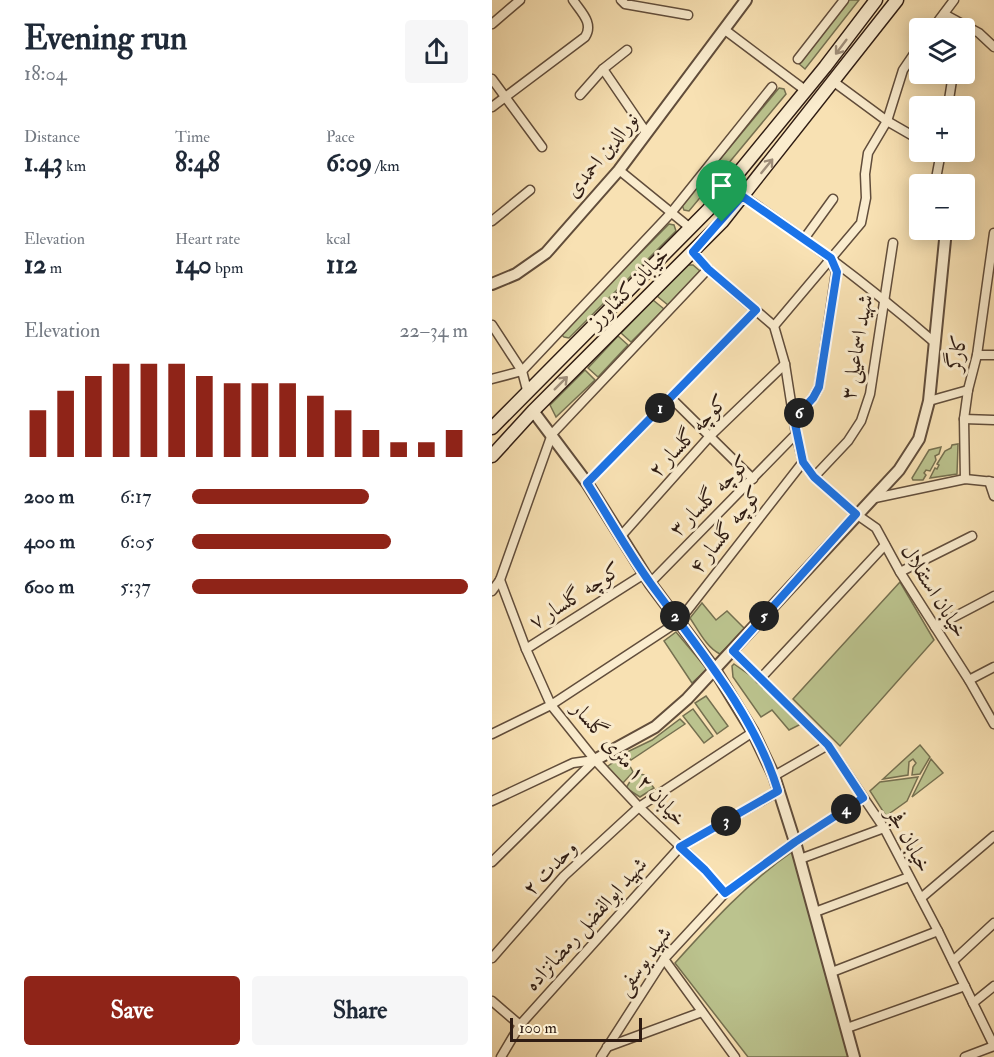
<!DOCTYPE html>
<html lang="en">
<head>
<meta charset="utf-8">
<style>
	body { margin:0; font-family:"IM FELL Double Pica",Amiri,serif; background:#f6f6f7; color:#1f2937; height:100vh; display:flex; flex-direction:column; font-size:22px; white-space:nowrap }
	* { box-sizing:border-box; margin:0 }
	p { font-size:20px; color:#747a83 }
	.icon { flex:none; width:33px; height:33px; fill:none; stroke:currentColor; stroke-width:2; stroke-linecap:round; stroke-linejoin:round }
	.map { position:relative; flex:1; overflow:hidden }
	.details { display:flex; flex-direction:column; background:#fff; width:492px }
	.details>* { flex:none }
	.buttons { position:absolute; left:417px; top:18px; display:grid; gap:12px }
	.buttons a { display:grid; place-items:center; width:66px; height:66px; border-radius:6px; background:#fff; box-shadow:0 3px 15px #0003; font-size:30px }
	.scale { position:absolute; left:18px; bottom:15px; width:132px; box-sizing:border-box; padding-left:6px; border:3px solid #2f1c13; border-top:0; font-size:16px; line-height:21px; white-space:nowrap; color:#2f1c13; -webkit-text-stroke:4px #faecce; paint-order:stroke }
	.pin { position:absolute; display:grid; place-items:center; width:51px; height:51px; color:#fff; margin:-62px -26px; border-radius:50% 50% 50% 0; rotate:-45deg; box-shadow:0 0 6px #0007 }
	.pin .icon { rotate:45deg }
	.km { position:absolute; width:30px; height:30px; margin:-15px; border-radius:50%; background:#222; color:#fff; font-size:16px; line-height:30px; text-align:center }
	.round { display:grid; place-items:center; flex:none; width:63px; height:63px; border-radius:6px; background:#f6f6f7 }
	.summary { display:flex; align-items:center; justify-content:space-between; height:102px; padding:0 24px }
	h1 { font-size:33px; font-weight:700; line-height:45px }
	.metrics { display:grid; grid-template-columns:repeat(3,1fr); gap:9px; height:102px; padding:6px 24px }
	.metrics div { display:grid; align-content:center }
	.metrics b { font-size:26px; font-weight:700 }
	.metrics small { font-size:16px; font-weight:400 }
	.metrics p { font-size:16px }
	.chart { height:168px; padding:12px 24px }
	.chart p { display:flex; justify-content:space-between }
	.chart svg { width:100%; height:108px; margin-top:6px; stroke:#8f2418; stroke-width:6 }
	.button { display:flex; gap:12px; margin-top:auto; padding:12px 24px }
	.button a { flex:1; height:69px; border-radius:6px; background:#8f2418; color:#fff; font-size:24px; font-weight:700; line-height:69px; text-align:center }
	.button a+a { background:#f6f6f7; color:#1f2937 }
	ul { padding:0 24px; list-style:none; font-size:20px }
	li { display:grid; grid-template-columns:96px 72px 1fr; align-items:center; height:45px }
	li i { height:15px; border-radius:8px; background:#8f2418 }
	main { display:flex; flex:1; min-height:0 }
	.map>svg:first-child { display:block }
</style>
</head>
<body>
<main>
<section class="details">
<div class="summary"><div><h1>Evening run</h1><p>18:04</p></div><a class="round"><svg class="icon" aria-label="share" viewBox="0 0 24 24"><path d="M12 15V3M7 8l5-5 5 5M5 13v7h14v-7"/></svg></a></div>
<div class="metrics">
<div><p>Distance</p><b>1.43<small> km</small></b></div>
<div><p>Time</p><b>8:48</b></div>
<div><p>Pace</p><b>6:09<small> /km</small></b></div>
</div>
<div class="metrics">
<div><p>Elevation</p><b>12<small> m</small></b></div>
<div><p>Heart rate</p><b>140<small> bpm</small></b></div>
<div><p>kcal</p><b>112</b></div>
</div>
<div class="chart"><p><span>Elevation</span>22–34 m</p>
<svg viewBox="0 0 160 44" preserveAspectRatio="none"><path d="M5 44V25M15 44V17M25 44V11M35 44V6M45 44V6M55 44V6M65 44V11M75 44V14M85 44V14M95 44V14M105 44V19M115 44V25M125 44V33M135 44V38M145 44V38M155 44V33"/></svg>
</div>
<ul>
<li><b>200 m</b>6:17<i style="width:64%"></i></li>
<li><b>400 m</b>6:05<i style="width:72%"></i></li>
<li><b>600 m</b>5:37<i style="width:100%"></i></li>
</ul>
<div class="button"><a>Save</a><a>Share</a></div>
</section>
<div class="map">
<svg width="502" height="1057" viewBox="0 0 502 1057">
	<rect width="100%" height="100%" fill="#f8e1b3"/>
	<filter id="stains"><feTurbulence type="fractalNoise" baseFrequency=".00333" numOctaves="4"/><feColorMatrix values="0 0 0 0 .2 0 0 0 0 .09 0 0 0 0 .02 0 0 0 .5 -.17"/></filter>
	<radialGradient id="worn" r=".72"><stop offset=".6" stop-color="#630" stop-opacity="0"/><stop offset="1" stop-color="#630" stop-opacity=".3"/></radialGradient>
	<g fill="#bbc38e" stroke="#757050" stroke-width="1.5">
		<polygon points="354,0 367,0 313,69 306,63"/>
		<polygon points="287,88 292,89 294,94 197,211 192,210 190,205"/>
		<polygon points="177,224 182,225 184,231 77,338 72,337 70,335 71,331"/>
		<polygon points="196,265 201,265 208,271 176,305 165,296"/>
		<polygon points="161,300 172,309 139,342 129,333"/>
		<polygon points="126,336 136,345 106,377 96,368"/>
		<polygon points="93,370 103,380 64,417 58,405"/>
		<polygon points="466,444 465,474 438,478 443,468 445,469 447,465 445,464 453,451 459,448 460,445"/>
		<polygon points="449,447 447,454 443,456 444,460 438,471 434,470 432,473 434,475 431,480 421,480 420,478 437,450"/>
		<polygon points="408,582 442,640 348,746 301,699"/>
		<path d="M 210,603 L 224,620 L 235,611 L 253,629 L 228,654 C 215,648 206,630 198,618 Z"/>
		<polygon points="184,632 215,669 200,683 172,641"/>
		<polygon points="242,664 259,676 309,724 297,730 280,710 269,717 241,677 240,666"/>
		<polygon points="214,696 236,726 225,734 203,703"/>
		<polygon points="201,709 221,736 212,743 191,716"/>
		<polygon points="188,719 193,724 139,760 133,753 160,740"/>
		<polygon points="428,745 438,757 428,774 420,775 421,767 424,763 421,759 417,762 416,775 391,779"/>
		<polygon points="132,755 141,772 131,783 113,768"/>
		<polygon points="439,759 451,773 420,797"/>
		<polygon points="143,773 152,775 162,788 148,797 134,788"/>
		<polygon points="426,777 415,801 394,816 378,791 388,782"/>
		<path d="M 300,852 L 358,1057 L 256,1057 L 183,963 C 219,923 255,883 300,852 Z"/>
	</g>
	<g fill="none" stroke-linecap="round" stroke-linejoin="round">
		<defs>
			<g id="minor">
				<polyline points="129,0 133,4 196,15"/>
				<polyline points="452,14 487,33 502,47"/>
				<polyline points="0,24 28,0"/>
				<polyline points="441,28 462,0"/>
				<polyline points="233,30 313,90"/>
				<polyline points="135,50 111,69 154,132"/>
				<polyline points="306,59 352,0"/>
				<polyline points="0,79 50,147"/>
				<polyline points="342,82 395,121 428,140"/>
				<polyline points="88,95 111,69"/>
				<polyline points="456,106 461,74"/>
				<path d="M 0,107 L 93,37 C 102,23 89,12 81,0"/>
				<polyline points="127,170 197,227"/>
				<polyline points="443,184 449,152"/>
				<path d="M 251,196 C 317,241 381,289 442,342"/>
				<polyline points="0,221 38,190"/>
				<polyline points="435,234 436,230"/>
				<polyline points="312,239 341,199"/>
				<polyline points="201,252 216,269 282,326 293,364 304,434 311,462 322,477 364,514 384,528 408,572 477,680 502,724"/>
				<polyline points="0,325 30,371 35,390"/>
				<polyline points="282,326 369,223 374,198 373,174 376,153 395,121 411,70 428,45"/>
				<polyline points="485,355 502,355"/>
				<polyline points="0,379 30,371 179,213 280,87"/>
				<polyline points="178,397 261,479"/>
				<polyline points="437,401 476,390"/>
				<polyline points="302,419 321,398 327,387 344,272 339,260"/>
				<polyline points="472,419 502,420"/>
				<polyline points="322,477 356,441 369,421 378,394 401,243"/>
				<polyline points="473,479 472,419 476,390 485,355 502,233"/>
				<polyline points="497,481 502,496"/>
				<polyline points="95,483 264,310"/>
				<polyline points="383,498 473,479 502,482"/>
				<polyline points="129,536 218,436 293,364"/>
				<polyline points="408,572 480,536"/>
				<polyline points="8,580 34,649 59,705 103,760 147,807 213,870 233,893"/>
				<polyline points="158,583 304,434"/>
				<polyline points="0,591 8,580 60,434 216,269"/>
				<polyline points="443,627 502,596"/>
				<polyline points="34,649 152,574"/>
				<polyline points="241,651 336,745 392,828 446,931 502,1046"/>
				<polyline points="268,679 393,545"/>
				<polyline points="477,680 502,667"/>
				<polyline points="0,734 59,705 187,621 311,462"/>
				<polyline points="282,776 336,745"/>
				<polyline points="0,801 81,763 103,760"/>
				<polyline points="308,859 392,828"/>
				<polyline points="0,862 103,760"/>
				<polyline points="429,898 502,836"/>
				<polyline points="323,912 417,877"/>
				<polyline points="0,958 72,876 147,807 261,732"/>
				<polyline points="172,959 243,1057"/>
				<polyline points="461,961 502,923"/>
				<polyline points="340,972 446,931"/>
				<polyline points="0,1001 28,1025"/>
				<polyline points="481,1003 502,986"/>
				<polyline points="355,1028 473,986"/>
				<polyline points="115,1047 210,1012"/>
				<polyline points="9,1057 28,1025 188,847 287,791"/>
				<polyline points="109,1057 172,959 233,893 303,842 371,798"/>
				<polyline points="473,1057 502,1046"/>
			</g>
			<g id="tertiary">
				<polyline points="0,284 24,274 54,253 127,170 254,0"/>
				<polyline points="41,411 95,483 158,583 223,670 261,732 282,776 303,842 362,1057"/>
				<polyline points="103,760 163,727 195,699 407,470 427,439 437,401 454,230"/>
			</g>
			<g id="secondary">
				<polyline points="0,428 216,210 333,67 384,0"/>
				<polyline points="0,456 41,411 230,222 405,0"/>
			</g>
		</defs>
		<use href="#minor" stroke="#614d3b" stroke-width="11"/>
		<use href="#tertiary" stroke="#614d3b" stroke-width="14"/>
		<use href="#secondary" stroke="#2f1c13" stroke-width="15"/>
		<use href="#minor" stroke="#faecce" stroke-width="8"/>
		<use href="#tertiary" stroke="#faecce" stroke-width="10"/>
		<use href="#secondary" stroke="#faecce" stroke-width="12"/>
	</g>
	<defs><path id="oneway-shaft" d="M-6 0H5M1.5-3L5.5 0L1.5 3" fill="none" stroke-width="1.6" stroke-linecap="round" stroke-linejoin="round" transform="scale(1.5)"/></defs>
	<g stroke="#9f8e7a">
		<use href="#oneway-shaft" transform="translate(349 47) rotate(127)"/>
		<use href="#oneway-shaft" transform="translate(275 166) rotate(-51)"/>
		<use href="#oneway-shaft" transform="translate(69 383) rotate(-45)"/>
	</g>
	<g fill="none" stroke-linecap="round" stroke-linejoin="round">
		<defs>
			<path id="route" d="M 250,196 L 339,258 L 345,272 L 327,387 L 321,398 L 302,419 L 311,462 L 322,477 L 364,514 L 241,651 L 336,745 L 371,798 L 303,842 L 233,893 L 213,870 L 188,847 L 286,791 C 263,715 205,647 159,584 C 136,552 116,516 95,483 L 264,310 L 216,269 L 201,252 Z"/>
		</defs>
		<use href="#route" stroke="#fff" stroke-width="12"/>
		<use href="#route" stroke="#1a73e8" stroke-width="8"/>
	</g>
	<g text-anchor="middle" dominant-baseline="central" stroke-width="6" stroke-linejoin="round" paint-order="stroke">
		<g font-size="21" fill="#2f1c13" stroke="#faecce">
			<text transform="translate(110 155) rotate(-51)">نورالدین احمدی</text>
			<text transform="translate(137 288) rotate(-45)">خیابان کشاورز</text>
			<text transform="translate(365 347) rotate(-80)">شهید اسماعیلی ۳</text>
			<text transform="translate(465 353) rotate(-79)">کارگر</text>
			<text transform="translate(196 436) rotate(-47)">کوچه گلسار ۲</text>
			<text transform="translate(218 496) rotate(-45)">کوچه گلسار ۳</text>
			<text transform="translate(234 530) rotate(-52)">کوچه گلسار ۴</text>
			<text transform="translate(442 591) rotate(58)">خیابان استقلال</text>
			<text transform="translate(83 596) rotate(-33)">کوچه گلسار ۷</text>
			<text transform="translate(137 764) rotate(48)">خیابان ۱۲ متری گلسار</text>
			<text transform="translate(417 840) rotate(61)">خیابان فجر</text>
			<text transform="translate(58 868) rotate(-46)">وحدت ۲</text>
			<text transform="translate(94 924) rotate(-48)">شهید ابوالفضل رمضانزاده</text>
			<text transform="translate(152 961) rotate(-54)">شهید یوسفی</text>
		</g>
	</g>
	<rect width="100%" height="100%" filter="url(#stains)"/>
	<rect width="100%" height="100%" fill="url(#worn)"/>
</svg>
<div class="buttons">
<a><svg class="icon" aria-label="layers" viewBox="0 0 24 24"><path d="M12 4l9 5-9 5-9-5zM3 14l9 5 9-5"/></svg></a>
<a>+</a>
<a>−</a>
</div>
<div class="scale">100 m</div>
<div class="pin" style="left:230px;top:222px;background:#1e9e55"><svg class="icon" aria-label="arrive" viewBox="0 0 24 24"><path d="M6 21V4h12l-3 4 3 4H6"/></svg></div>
<b class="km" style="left:168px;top:408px">1</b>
<b class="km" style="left:183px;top:616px">2</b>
<b class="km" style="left:234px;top:821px">3</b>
<b class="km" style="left:354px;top:809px">4</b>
<b class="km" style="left:272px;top:616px">5</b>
<b class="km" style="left:307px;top:413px">6</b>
</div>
</main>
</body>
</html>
